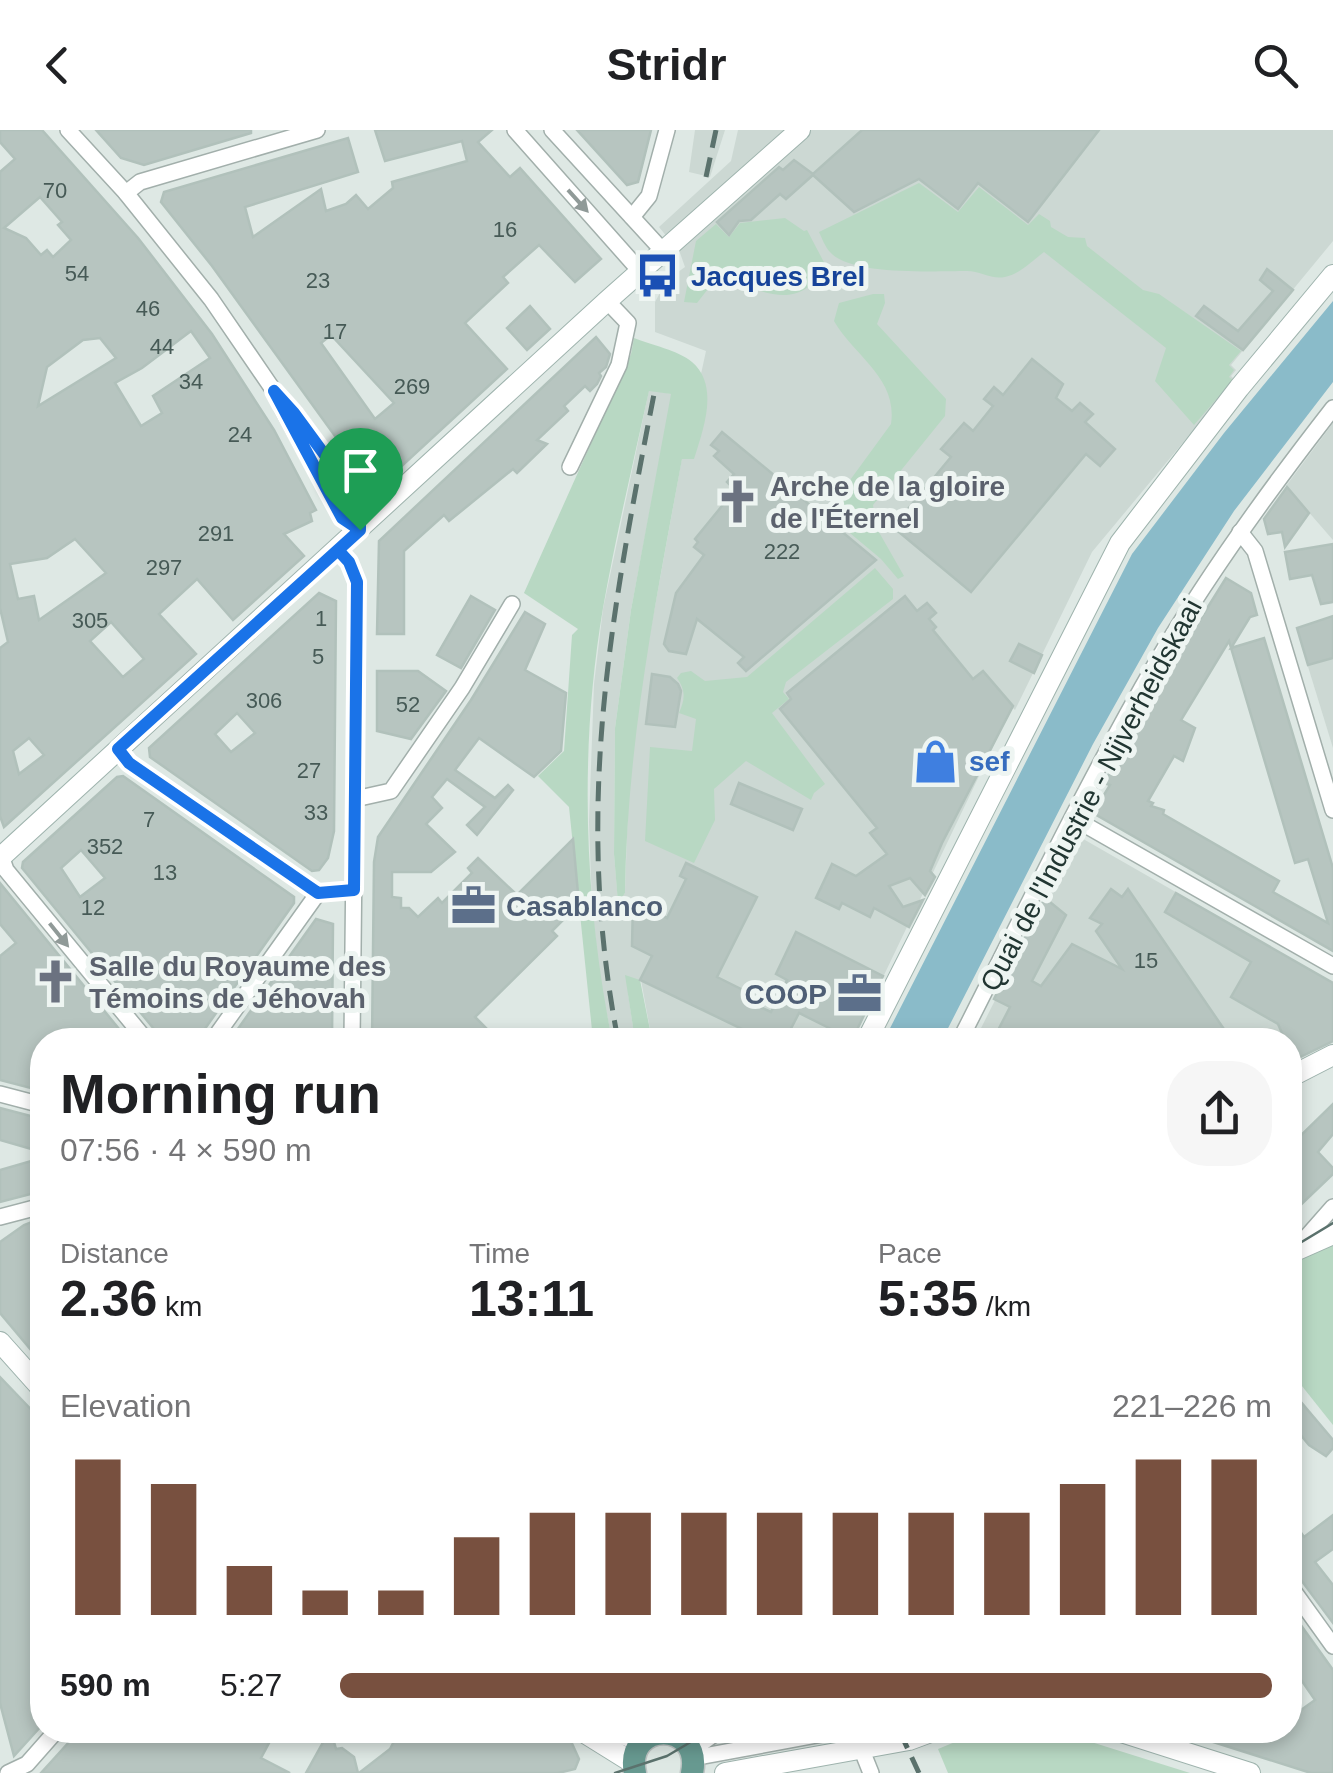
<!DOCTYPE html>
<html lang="en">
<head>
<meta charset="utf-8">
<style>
	body { margin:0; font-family:Helvetica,sans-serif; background:#f6f6f6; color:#202124; height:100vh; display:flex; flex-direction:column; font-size:38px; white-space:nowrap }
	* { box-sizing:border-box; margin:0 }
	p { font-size:32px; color:#757577 }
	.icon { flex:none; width:55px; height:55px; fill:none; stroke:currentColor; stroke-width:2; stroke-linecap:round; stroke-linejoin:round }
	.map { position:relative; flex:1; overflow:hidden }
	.panel { position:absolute; left:30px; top:898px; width:1272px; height:715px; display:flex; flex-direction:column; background:#fff; border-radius:40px; box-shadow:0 5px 15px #0003 }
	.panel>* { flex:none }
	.pin { position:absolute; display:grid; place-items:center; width:85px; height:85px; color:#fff; margin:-102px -42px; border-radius:50% 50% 50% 0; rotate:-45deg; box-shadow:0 0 10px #0007 }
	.pin .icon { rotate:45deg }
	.round { display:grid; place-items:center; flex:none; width:105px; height:105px; border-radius:40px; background:#f6f6f6 }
	.headline { display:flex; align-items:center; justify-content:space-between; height:170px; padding:0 30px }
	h1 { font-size:55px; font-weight:700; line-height:75px }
	.stats { display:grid; grid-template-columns:repeat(3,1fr); gap:15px; height:170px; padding:10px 30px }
	.stats div { display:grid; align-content:center }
	.stats b { font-size:50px; font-weight:700 }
	.stats small { font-size:28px; font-weight:400 }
	.stats p { font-size:28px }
	.chart { height:280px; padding:20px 30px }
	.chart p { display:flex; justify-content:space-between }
	.chart svg { width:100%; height:180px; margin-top:10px; stroke:#78503f; stroke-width:6 }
	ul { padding:0 30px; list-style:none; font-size:32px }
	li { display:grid; grid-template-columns:160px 120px 1fr; align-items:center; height:75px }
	li i { height:25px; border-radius:12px; background:#78503f }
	header { display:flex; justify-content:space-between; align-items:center; height:130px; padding:0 30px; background:#fff; font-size:45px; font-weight:700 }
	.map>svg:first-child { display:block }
</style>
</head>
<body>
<header><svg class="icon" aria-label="back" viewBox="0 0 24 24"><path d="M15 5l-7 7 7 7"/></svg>Stridr<svg class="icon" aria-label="search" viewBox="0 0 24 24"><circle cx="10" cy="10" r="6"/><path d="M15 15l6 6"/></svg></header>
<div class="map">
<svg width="1333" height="1643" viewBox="0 0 1333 1643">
	<rect width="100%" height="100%" fill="#dee8e4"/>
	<g fill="#ccd8d3">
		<polygon points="695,0 725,0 710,47 689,42"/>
		<polygon points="738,0 1333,0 1333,111 1231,235 1236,240 1231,246 1235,250 1092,422 1015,580 1012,577 853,910 652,910 641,850 628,863 635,910 612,910 600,851 592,776 589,692 594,554 603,479 649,260 672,264 631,480 615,598 614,724 618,771 625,763 629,644 641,553 682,328 706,262 701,244 706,221 655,202 655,172 667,150 685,137 680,123 659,97 731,31"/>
		<polygon points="1333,293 1333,410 1286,356"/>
		<polygon points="1333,494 1333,618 1298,504"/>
		<polygon points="1078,706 1263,812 1231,866 1278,894 1285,910 975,910"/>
	</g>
	<g fill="#b8d8c3">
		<path d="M 919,53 L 958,82 L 979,57 L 1028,95 L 1039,84 L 1050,91 L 1051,97 L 1068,107 L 1085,108 L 1087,116 L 1143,160 L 1159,164 L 1241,221 L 1229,235 L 1234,240 L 1229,247 L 1233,250 L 1194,295 L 1155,251 L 1166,218 L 1044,122 C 1032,131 1020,144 1005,147 C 992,150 980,141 967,141 C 937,141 850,146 830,122 C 825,117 822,108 819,102 Z"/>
		<path d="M 785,88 L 804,101 L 807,100 L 827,138 C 790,188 761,154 715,150 L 697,173 L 684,172 L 696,111 L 716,94 L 729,107 L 740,93 Z"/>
		<path d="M 873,164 L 884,164 L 885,173 L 877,194 L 946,269 L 945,286 L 873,375 L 876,397 L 904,446 L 898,449 L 881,429 L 826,383 L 891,294 C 898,248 854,226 834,191 L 839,173 Z"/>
		<path d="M 634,208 C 651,215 678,220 692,232 C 720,256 703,300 694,329 L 682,329 C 655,475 627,614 625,763 L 618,773 L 614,724 L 615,598 L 631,480 L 671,264 L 649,261 C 633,333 616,405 603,478 C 579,619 584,770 612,910 L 593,910 L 569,677 L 538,646 L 564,621 L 572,505 L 578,499 L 524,463 L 631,224 Z"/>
		<path d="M 875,438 L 893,459 L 893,469 L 786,552 L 783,562 L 789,569 L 772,583 L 825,654 L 814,663 L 811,670 L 746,631 L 714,659 L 715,690 L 694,733 L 645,711 L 650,617 L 692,621 L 696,589 L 679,583 C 685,569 686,561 677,548 L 681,543 L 691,541 L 705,551 L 747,547 Z"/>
		<polygon points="625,845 640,850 652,910 635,910"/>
		<polygon points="1333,1110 1333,1295 1290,1241 1290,1131"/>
		<polygon points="1023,1600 1053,1600 1190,1643 948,1643 938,1619 972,1605 1011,1613"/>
	</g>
	<polygon fill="#8abbc9" points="1333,171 1333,252 1234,381 1158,498 1093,614 942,910 884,910 1132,424 1224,303"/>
	<polygon fill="#dee8e4" points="657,1600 709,1600 708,1643 657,1643"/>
	<g fill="#b7c5c0" stroke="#b1c1bb" stroke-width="2.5" fill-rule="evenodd">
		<path d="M 0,0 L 42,0 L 138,108 L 212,204 L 274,300 L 316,380 L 310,383 L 312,391 L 284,404 L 304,426 L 233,490 L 197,449 L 159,484 L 196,524 L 4,697 L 0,686 L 0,518 L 8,512 L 0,478 L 0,42 L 15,29 L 0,12 ZM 40,67 L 62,92 L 58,95 L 71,110 L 53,127 L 47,120 L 41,125 L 26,108 L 4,98 ZM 191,201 L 210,228 L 153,266 L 162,283 L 141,296 L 115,253 L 142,238 ZM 100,208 L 116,228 L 38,276 L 47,237 L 83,210 ZM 75,409 L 106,443 L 39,490 L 34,466 L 18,469 L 10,434 L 47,428 ZM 111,492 L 144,529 L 123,547 L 90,511 ZM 29,608 L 44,625 L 19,644 L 13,621 Z"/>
		<polygon points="96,0 251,0 251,3 144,35 121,28"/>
		<path d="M 375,0 L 492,0 L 478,12 L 510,47 L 520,38 L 601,129 L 575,152 L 539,115 L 503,147 L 508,153 L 465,193 L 507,239 L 378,358 L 372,357 L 212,136 L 161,72 L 164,62 L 348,8 L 358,42 L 245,77 L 253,107 L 321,59 L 326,81 L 346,74 L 356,65 L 368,79 L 393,58 L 392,52 L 467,31 L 462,11 L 385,31 ZM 331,205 L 394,273 L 375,289 L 321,213 Z"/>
		<polygon points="577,0 651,0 638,52 627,55"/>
		<polygon points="862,0 1099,0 1028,92 978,53 958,79 919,49 854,82 813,45 786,69 780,64 751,90 739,91 729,105 717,92 779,37 783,40 794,30 813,44"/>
		<polygon points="1267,139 1293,160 1243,220 1196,186 1204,176 1238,201 1273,161 1260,150"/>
		<polygon points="530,176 550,199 527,220 507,198"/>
		<polygon points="596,207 610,224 606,237 599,243 601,246 597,254 590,261 585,256 564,276 568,281 537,310 547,314 517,343 513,339 449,391 444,385 404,421 404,504 377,504 379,411"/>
		<polygon points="1032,229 1063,254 1056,268 1072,281 1080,273 1093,284 1085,292 1115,319 1100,336 1086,324 971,462 893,397 951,327 941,319 964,293 973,301 993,276 984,269 994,257 1003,265"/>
		<polygon points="722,302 876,430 746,541 738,533 744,527 697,489 686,524 669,521 664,514 676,463 704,425 694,417 698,412 695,409 735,360 727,352 734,344 714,326 719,321 711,315"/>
		<polygon points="1287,357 1309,383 1285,417 1282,402 1268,404 1264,389"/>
		<polygon points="1333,414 1333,472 1321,474 1312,445 1290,449 1285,422"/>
		<path d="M 1226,448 L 1251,463 L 1257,485 L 1250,487 L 1231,518 L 1264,508 L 1333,738 L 1333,821 L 1093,683 L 1110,655 L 1104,653 L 1148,573 ZM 1229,511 L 1295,733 L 1308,729 L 1328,793 L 1273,762 L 1279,751 L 1163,684 L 1164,680 L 1151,676 L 1153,673 L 1148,671 L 1174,626 L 1183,631 L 1195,598 L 1181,590 Z"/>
		<path d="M 319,463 L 336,471 L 334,701 L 328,728 L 319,740 L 312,741 L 150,627 L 149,618 ZM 237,583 L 255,603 L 231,622 L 215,604 Z"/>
		<polygon points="471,466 495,480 461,538 437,525"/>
		<polygon points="905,466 917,481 927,473 936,483 929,489 936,497 933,500 973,549 983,541 1013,576 942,713 930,741 935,747 925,765 910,748 889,756 903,777 923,770 909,797 874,778 870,787 842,773 839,779 816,768 832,734 856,746 887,724 870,703 877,698 780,579 791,569 787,563"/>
		<polygon points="525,482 545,494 525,540 566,563 561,621 534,647 479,608 455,640 495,668 508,655 513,660 477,705 467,695 485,677 447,649 432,667 442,678 426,694 455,722 431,742 392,742 392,767 401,768 401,778 409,778 418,787 438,768 442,773 472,743 468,738 478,728 517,765 573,709 579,774 552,801 557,806 475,887 489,901 489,910 372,910 374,732 378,707 471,570"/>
		<polygon points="1333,486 1333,528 1308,535 1297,498"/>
		<polygon points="1019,514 1042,525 1034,543 1010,531"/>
		<polygon points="377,541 418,541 446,561 411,609 377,601"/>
		<polygon points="652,544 670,547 678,554 681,561 675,597 646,594"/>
		<path d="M 123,646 L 294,767 L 294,773 L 197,910 L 163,910 L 22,738 L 23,732 L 117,647 ZM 81,720 L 105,748 L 80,767 L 61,738 Z"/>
		<polygon points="739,653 802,679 793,700 731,674"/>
		<polygon points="686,733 757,767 717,847 747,862 743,869 771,882 787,850 776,844 796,802 883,846 852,910 826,910 831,899 799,883 785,910 765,910 640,850 652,826 632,816 633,772 667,788 686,749 680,746"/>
		<polygon points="0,753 128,910 42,910 42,961 0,950 0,826 16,813 0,794"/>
		<polygon points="1111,759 1122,767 1128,759 1228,905 1221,910 993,910 1010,877 994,869 1045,768 1066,785 1032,851 1041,856 1072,814 1122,839 1096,801 1102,794 1090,788"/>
		<polygon points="1176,763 1333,853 1333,911 1290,932 1290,910 1285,910 1278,894 1231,867 1251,832 1165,782"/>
		<polygon points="316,789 333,794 332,910 230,910"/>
		<polygon points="1333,974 1333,1004 1318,1022 1333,1038 1333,1044 1290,1085 1290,1016"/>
		<polygon points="0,978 42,989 42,1022 0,1010"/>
		<polygon points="42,1028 42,1061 0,1072 0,1040"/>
		<polygon points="42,1088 42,1233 0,1183 0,1112 24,1095"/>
		<polygon points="0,1247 42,1291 42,1523 39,1520 33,1547 42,1555 42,1595 14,1626 0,1573"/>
		<polygon points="1290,1259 1333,1310 1333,1318 1326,1326 1309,1315 1290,1292"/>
		<polygon points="1333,1385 1333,1419 1315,1432 1333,1455 1333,1493 1290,1435 1290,1387 1304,1407"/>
		<polygon points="1290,1480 1333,1540 1333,1643 1311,1643 1185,1603 1185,1600 1290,1600 1290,1588 1315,1570 1302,1551 1297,1554 1290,1545"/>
		<polygon points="80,1600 276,1600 261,1628 290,1643 41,1643"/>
		<polygon points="400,1600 555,1600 570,1609 579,1629 575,1639 558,1643 359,1643 390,1619"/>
		<polygon points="326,1607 334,1612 336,1619 342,1618 354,1627 358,1643 306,1643"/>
	</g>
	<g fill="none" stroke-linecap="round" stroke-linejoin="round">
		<defs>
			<g id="street">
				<polyline points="68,0 126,63 211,169 274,261 295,283 360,373 360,400"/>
				<polyline points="515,0 640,141"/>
				<polyline points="552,0 663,121"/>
				<polyline points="126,63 140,52 317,0"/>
				<polyline points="632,87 649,66 667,0"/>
				<polyline points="282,278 342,388 360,400"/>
				<polyline points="570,337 619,235 628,193 607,171"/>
				<polyline points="1240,402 1255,421 1333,680"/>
				<polyline points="339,420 349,432 357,452 352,910"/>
				<polyline points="118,619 129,633 318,763 353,760"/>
				<polyline points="355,669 391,661 462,558 512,474"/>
				<polyline points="1073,688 1333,836"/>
				<polyline points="0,723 6,740 146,910"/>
				<polyline points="213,910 318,763"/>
				<path d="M 960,910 C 1024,784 1085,656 1156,533 C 1208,444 1269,360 1333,278"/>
				<polyline points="0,964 42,975"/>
				<polyline points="0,1087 42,1076"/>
				<polyline points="1296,1119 1333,1077"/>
				<polyline points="1290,1456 1333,1516"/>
				<polyline points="864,1606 861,1618 871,1643"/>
				<polyline points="691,1621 720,1600"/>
				<polyline points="693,1628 844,1600"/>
				<polyline points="8,1643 27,1634 57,1600"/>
			</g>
			<g id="secondary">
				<polyline points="0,728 607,171 800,0"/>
				<polyline points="867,910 1120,413 1239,258 1333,145"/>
				<polyline points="1290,947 1333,925"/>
				<polyline points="1290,1123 1333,1104"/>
				<polyline points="0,1212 42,1259"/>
				<polyline points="580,1600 633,1633"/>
				<polyline points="610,1600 642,1611"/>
				<polyline points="1115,1600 1250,1643"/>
				<polyline points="725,1643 909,1610 936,1600"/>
			</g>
			<path id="primary" d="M 635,1643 C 624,1590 703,1590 692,1643"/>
		</defs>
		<use href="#street" stroke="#a2afab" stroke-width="18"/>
		<use href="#secondary" stroke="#9eb3ad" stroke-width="22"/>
		<use href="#primary" stroke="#bcc3c2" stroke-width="25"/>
		<use href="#street" stroke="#fff" stroke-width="15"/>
		<use href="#secondary" stroke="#fff" stroke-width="20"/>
		<use href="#primary" stroke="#679990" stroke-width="22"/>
		<g stroke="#5b726d" stroke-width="2.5">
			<polyline points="1290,1119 1333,1093"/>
			<polyline points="615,1643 667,1626 711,1600"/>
		</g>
		<g stroke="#5b726d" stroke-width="5" stroke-dasharray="20 10" stroke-linecap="butt">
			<polyline points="706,47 716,0"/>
			<path d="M 618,910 C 573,679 611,485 655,259"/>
			<polyline points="899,1600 919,1643"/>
		</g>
	</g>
	<defs><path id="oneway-solid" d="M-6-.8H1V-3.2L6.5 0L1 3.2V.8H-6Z" transform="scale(2.5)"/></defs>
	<g fill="#909a98">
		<use href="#oneway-solid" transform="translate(578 71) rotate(48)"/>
		<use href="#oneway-solid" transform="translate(59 805) rotate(51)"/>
	</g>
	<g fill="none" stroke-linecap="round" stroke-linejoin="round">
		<defs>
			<polyline id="route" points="360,400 342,388 274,261 294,283 360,373 360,400 338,420 349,432 357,452 354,760 318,763 129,633 118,619 360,400"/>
		</defs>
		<use href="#route" stroke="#fff" stroke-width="20"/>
		<use href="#route" stroke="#1a73e8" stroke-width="12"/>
	</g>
	<defs>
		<symbol id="bus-bare" viewBox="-9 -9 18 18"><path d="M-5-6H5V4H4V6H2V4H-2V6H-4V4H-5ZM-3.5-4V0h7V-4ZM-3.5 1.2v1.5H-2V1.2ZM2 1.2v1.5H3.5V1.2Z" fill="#1a4fb4" stroke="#eef5f2" stroke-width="2.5" paint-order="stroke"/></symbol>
		<symbol id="church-bare" viewBox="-9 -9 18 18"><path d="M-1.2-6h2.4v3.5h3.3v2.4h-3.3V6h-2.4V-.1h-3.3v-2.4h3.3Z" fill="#6b7280" stroke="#eef5f2" stroke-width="2.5" paint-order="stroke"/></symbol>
		<symbol id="shop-bare" viewBox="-9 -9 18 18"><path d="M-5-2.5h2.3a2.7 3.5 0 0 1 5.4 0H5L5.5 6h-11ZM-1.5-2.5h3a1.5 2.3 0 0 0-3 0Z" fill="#3f7fe0" stroke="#eef5f2" stroke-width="2.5" paint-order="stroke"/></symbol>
		<symbol id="office-bare" viewBox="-9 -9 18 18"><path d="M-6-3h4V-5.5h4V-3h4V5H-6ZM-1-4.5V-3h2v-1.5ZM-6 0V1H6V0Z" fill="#5c6f8a" stroke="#eef5f2" stroke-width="2.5" paint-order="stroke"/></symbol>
	</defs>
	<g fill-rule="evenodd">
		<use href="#bus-bare" x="626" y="114" width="63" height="63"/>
		<use href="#church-bare" x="706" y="340" width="63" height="63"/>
		<use href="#shop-bare" x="904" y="600" width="63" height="63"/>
		<use href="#office-bare" x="442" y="744" width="63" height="63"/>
		<use href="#church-bare" x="24" y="820" width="63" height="63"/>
		<use href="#office-bare" x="828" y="832" width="63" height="63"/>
	</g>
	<g text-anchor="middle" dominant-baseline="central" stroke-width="10" stroke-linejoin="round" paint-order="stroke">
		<g font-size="22" fill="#465a56">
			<text x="55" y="60">70</text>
			<text x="505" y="99">16</text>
			<text x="77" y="143">54</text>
			<text x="318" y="150">23</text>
			<text x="148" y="178">46</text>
			<text x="335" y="201">17</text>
			<text x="162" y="216">44</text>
			<text x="191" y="251">34</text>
			<text x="412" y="256">269</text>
			<text x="240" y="304">24</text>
			<text x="216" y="403">291</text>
			<text x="782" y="421">222</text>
			<text x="164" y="437">297</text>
			<text x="321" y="488">1</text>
			<text x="90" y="490">305</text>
			<text x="318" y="526">5</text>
			<text x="264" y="570">306</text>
			<text x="408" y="574">52</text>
			<text x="309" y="640">27</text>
			<text x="316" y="682">33</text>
			<text x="149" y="689">7</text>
			<text x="105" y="716">352</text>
			<text x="165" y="742">13</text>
			<text x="93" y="777">12</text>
			<text x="1146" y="830">15</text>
		</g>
		<g font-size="28" font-weight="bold" fill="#164399" stroke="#eef5f2" text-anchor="start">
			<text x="691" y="146">Jacques Brel</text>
		</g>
		<g font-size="28" font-weight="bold" fill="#5b616d" stroke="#eef5f2" text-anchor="start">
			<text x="770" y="356">Arche de la gloire<tspan x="770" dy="32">de l'Éternel</tspan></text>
			<text x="89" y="836">Salle du Royaume des<tspan x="89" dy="32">Témoins de Jéhovah</tspan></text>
		</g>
		<g font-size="28" font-weight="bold" fill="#366cbe" stroke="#eef5f2" text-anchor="start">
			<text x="969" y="631">sef</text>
		</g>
		<g font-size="28" fill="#213632" stroke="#eef5f2">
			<text transform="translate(1091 665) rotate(-62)">Quai de l'Industrie - Nijverheidskaai</text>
		</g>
		<g font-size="28" font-weight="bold" fill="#4e5e75" stroke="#eef5f2" text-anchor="start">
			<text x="506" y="776">Casablanco</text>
			<text x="827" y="864" text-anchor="end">COOP</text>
		</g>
	</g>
</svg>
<div class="pin" style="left:360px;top:400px;background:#1e9e55"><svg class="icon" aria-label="arrive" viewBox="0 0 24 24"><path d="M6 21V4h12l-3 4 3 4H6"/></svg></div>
<section class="panel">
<div class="headline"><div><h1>Morning run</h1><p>07:56 · 4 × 590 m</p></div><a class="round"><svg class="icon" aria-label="share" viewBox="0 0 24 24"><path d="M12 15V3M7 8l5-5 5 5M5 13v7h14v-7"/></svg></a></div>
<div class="stats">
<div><p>Distance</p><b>2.36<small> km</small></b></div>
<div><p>Time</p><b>13:11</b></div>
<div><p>Pace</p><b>5:35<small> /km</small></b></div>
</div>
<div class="chart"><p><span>Elevation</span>221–226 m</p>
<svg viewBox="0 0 160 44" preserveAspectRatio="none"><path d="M5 44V6M15 44V12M25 44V32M35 44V38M45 44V38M55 44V25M65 44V19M75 44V19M85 44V19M95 44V19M105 44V19M115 44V19M125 44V19M135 44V12M145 44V6M155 44V6"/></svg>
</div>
<ul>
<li><b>590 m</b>5:27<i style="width:100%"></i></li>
</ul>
</section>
</div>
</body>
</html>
